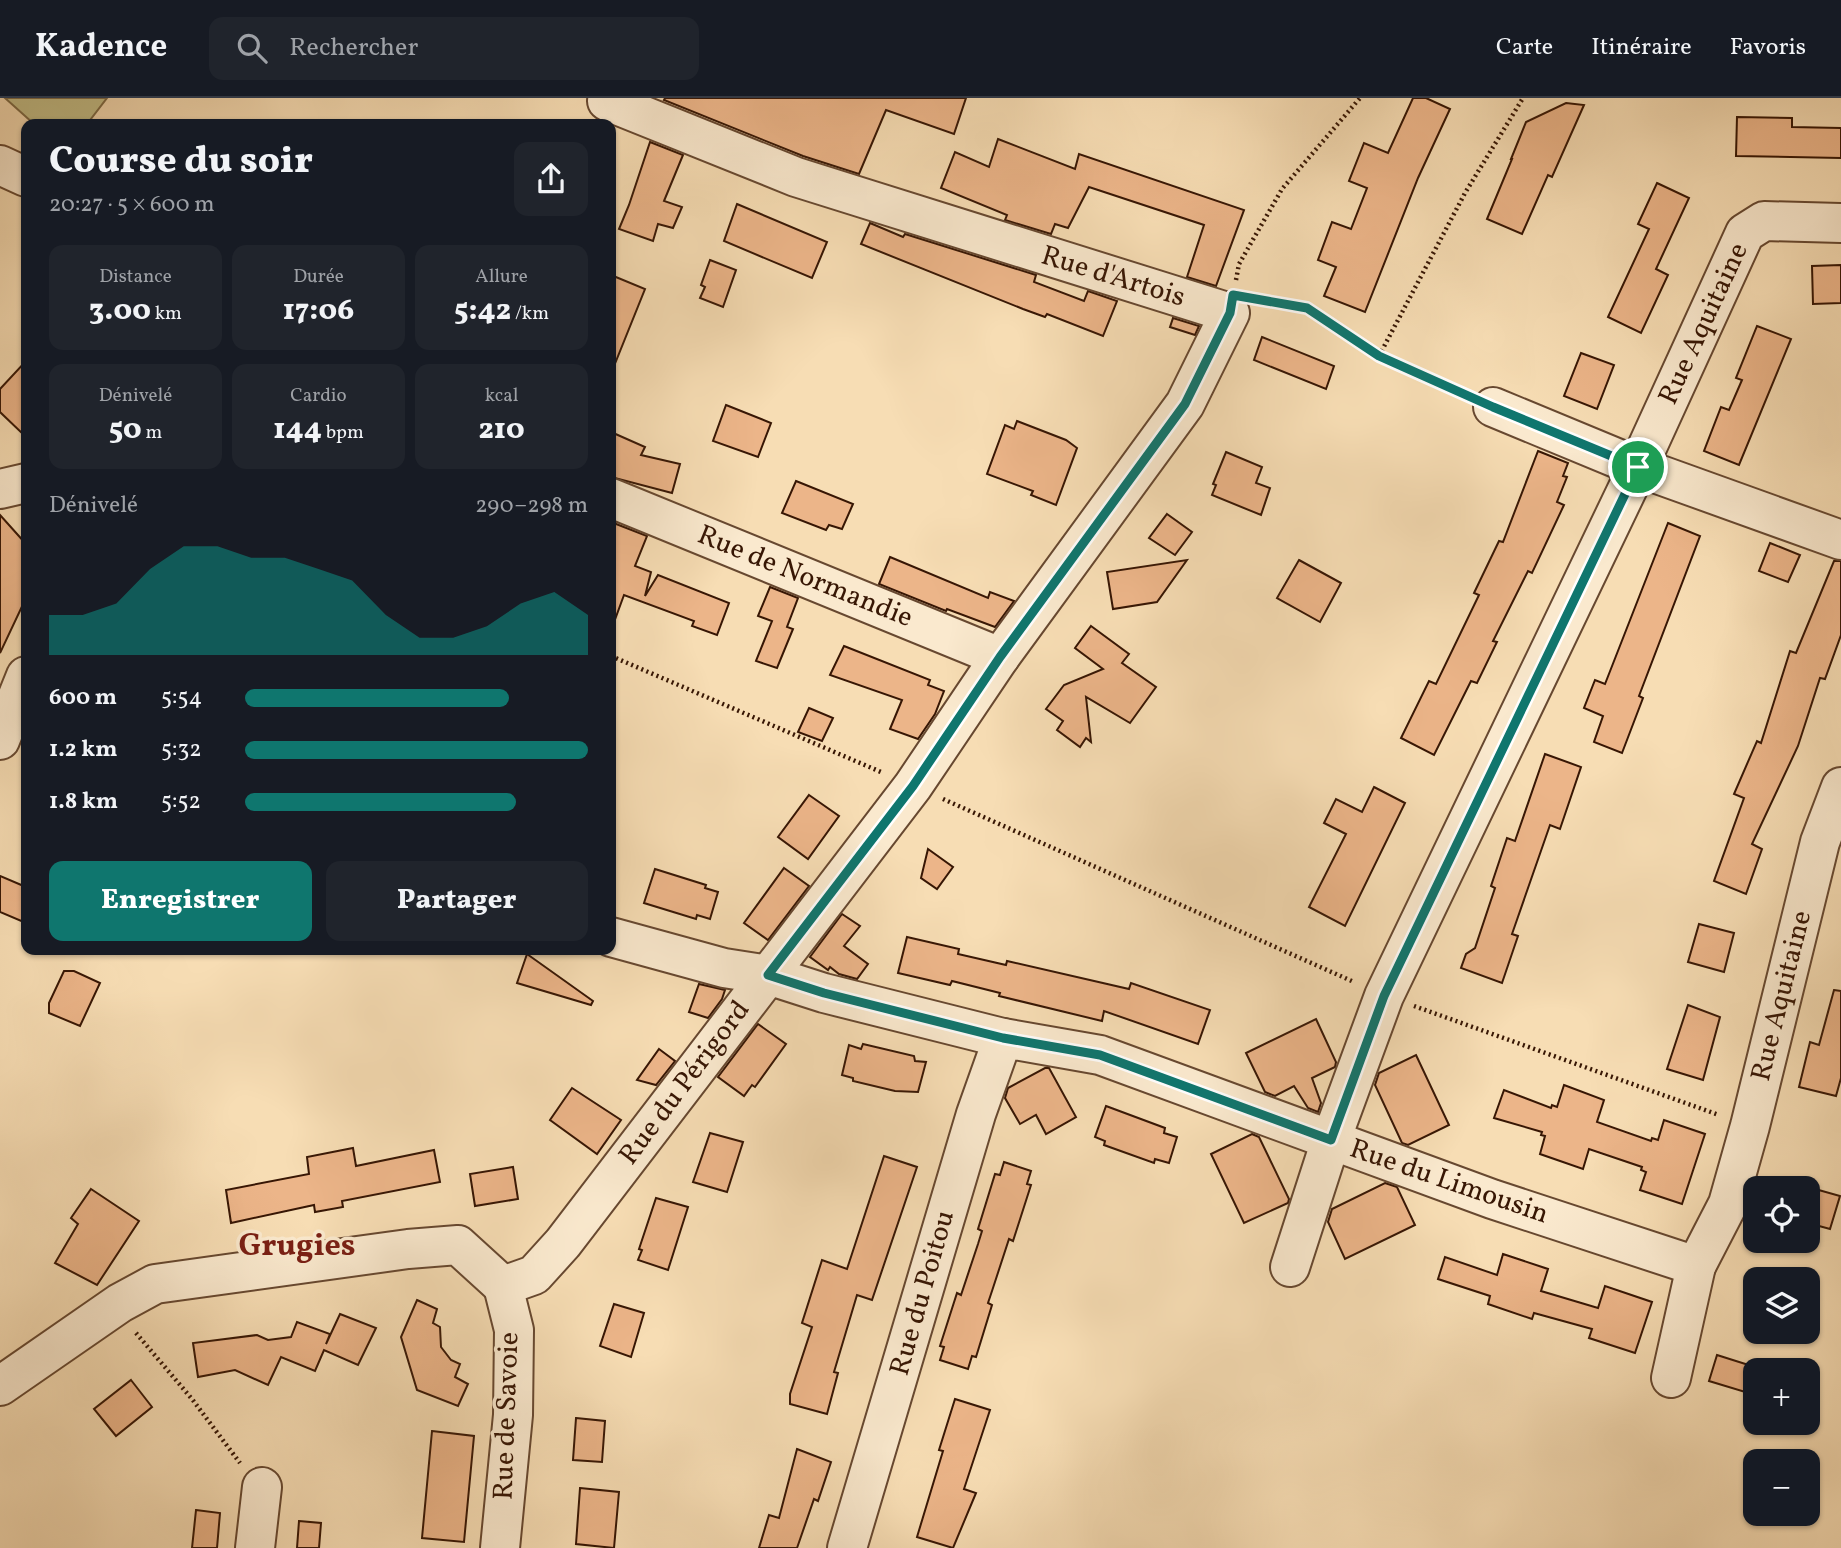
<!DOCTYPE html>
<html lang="fr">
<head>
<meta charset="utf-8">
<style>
	body { margin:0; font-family:Vollkorn,serif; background:#20242c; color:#f1f3f6; height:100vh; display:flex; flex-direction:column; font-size:26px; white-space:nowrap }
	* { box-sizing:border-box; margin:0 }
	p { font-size:23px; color:#9ea1a6 }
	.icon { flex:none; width:38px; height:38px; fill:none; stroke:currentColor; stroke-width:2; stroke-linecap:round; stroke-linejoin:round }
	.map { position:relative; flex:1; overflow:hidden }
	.details { position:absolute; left:21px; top:21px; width:595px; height:836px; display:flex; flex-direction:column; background:#171b24; border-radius:14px; box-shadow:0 2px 5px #0004 }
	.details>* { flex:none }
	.buttons { position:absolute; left:1743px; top:1078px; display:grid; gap:14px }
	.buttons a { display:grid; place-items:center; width:77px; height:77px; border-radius:14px; background:#171b24; box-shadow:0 2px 5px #0004; font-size:35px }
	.pin { position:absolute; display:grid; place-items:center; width:60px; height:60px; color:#fff; margin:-30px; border:4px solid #fff; border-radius:50%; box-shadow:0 2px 7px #0007 }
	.round { display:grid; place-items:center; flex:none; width:74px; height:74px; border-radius:14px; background:#20242c }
	.head { display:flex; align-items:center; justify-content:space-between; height:119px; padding:0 28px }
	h1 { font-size:38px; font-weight:800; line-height:52px }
	.stats { display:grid; grid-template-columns:repeat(3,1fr); gap:10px; height:119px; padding:7px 28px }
	.stats div { display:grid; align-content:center; border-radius:14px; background:#20242c; text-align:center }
	.stats b { font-size:30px; font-weight:800 }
	.stats small { font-size:19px; font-weight:400 }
	.stats p { font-size:19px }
	.chart { height:196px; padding:14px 28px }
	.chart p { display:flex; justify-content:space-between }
	.chart svg { width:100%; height:126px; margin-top:7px; fill:#0f766e; opacity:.7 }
	.button { display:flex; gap:14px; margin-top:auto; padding:14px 28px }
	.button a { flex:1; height:80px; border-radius:14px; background:#0f766e; color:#fff; font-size:28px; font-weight:800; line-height:80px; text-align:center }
	.button a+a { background:#20242c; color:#f1f3f6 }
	ul { padding:0 28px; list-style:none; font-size:23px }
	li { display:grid; grid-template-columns:112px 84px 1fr; align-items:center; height:52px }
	li i { height:18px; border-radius:9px; background:#0f766e }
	header { display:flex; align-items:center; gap:42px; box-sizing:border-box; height:98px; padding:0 35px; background:#171b24; border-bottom:2px solid #363941 }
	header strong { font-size:33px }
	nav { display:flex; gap:38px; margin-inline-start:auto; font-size:24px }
	.search { width:490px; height:63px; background:#20242c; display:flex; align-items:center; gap:18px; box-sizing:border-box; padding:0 24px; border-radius:14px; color:#9ea1a6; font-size:26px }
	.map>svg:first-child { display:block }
</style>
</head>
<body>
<header>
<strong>Kadence</strong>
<div class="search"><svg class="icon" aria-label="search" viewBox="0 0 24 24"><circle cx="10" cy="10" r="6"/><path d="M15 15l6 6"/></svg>Rechercher</div>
<nav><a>Carte</a><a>Itinéraire</a><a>Favoris</a></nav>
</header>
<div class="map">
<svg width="1841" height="1450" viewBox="0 0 1841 1450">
	<rect width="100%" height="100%" fill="#f7ddb4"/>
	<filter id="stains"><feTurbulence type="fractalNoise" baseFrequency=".00286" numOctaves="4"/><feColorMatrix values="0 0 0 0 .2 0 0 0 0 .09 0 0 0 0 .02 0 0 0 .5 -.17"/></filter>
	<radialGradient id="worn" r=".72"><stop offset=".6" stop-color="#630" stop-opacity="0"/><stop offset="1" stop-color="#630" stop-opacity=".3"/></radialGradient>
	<polygon fill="#c3bf89" stroke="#7d6a46" stroke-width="2" points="5,0 107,0 87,26 34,26"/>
	<g fill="#ecb589" stroke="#371604" stroke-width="2">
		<polygon points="665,0 966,0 954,36 886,12 859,76 803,58 664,2"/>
		<polygon points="1413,0 1426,0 1450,11 1418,80 1365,214 1324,198 1336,169 1318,162 1332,124 1351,131 1367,90 1349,83 1364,45 1388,55"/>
		<polygon points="1566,5 1584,7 1552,79 1548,77 1522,136 1487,121 1512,61 1511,61 1526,24"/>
		<polygon points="1737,19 1792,20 1792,29 1841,30 1841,60 1736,58"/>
		<polygon points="998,41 1075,71 1079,56 1244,112 1216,188 1187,179 1204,127 1089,89 1068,130 1055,126 1051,136 1005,122 1007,117 941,90 955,54 989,69"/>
		<polygon points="650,44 683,57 664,103 682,109 673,130 658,126 653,143 619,131 629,107"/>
		<polygon points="1657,85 1689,100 1656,171 1668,177 1641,235 1608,219 1649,131 1638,126"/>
		<polygon points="737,106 827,144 812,180 724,143"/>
		<polygon points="870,125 903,139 905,136 1036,177 1034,184 1084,203 1088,193 1117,203 1103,238 1047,216 1045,219 1023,211 861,146"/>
		<polygon points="710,162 736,172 723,209 700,200 705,189 701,187"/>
		<polygon points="1841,167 1841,205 1813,206 1812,168"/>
		<polygon points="611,177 645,191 612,273 611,273"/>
		<polygon points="1173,220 1199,228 1195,237 1170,229"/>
		<polygon points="1757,228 1791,241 1739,367 1704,353 1721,309 1729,312 1742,282 1736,280"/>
		<polygon points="1262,239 1334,268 1326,291 1254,262"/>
		<polygon points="1581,255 1614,267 1597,311 1564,298"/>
		<polygon points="26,263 26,339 0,314 0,291"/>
		<polygon points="726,307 771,325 758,359 713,343"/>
		<polygon points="1017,323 1066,342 1077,350 1056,407 1031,397 1033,393 987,376 1005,327 1014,331"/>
		<polygon points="611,334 645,349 641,357 680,366 672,395 611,379"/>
		<polygon points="1538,353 1568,365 1563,378 1567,379 1557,404 1564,407 1532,475 1528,473 1493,543 1497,544 1477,585 1471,583 1434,657 1401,640 1429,583 1436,586 1479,497 1474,495 1499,443 1503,444"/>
		<polygon points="1226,354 1262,369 1256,385 1270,390 1261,417 1212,397 1216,387 1213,386"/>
		<polygon points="796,383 853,406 842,431 829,427 826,432 782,415"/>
		<polygon points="1167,416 1192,434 1175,457 1149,440"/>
		<polygon points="0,417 26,446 26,500 0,555"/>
		<polygon points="611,424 647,438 635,468 651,474 645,498 658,477 729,505 717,537 692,528 694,523 624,497 613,527 611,527"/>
		<polygon points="1668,425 1700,438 1639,598 1643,600 1622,655 1594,644 1603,618 1584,610 1595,582 1605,586"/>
		<polygon points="1770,445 1800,457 1788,484 1759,473"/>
		<polygon points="890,459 988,500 990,494 1014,503 995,529 947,511 946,513 879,486"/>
		<polygon points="1187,462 1157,504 1113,511 1107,474"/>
		<polygon points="1299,462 1341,485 1320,524 1277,500"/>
		<polygon points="1834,463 1841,463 1841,537 1825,581 1820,580 1798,648 1752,746 1762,751 1746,796 1714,783 1744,700 1734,696 1757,643 1761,645 1790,553 1796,555"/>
		<polygon points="770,489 798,500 787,529 793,531 777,570 756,563 772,523 758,518"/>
		<polygon points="1091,528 1129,556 1122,565 1156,589 1130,625 1086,599 1091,644 1086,640 1080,649 1057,632 1063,623 1046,611 1064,587 1103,571 1075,550"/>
		<polygon points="844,548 930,582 928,587 944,593 935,616 918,641 890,631 902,602 830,577"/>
		<polygon points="809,610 833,620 822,643 798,634"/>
		<polygon points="1545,656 1581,669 1560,731 1550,727 1512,836 1518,838 1502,885 1461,870 1466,856 1475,850 1495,790 1491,788 1507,740 1515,743"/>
		<polygon points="1374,689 1405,705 1345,828 1309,809 1346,736 1324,725 1336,701 1362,714"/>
		<polygon points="809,697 839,718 808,761 778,739"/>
		<polygon points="928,751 953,769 937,791 921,780"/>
		<polygon points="784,770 809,788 768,842 744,825"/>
		<polygon points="655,771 706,787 705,790 718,794 710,821 697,817 696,821 644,805"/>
		<polygon points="0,778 26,789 26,825 0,814"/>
		<polygon points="842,816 860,828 844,848 868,866 857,881 839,876 830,869 828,872 810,859"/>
		<polygon points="1699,826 1734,835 1724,874 1688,864"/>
		<polygon points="907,839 959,851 958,856 1006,867 1007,863 1129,891 1131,885 1210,912 1198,946 1104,913 1102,923 999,898 1000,895 952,883 950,887 898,875"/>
		<polygon points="527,856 593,903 591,907 517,885"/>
		<polygon points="64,873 74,873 100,885 80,928 49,915 49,905"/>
		<polygon points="699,886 725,892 722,901 708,920 689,914"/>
		<polygon points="1834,892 1841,893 1841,980 1836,998 1799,989 1810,944 1819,947"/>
		<polygon points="1688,907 1720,919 1703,982 1667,971"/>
		<polygon points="1316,921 1336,964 1335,969 1312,980 1321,1005 1318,1014 1308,1010 1294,988 1275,998 1265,994 1246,955"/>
		<polygon points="758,926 786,946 755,989 752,987 744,998 718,979"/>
		<polygon points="863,946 914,958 915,963 926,964 918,994 895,993 853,983 853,980 842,977 849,947 861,951"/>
		<polygon points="659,951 675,963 656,987 637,982"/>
		<polygon points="1416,957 1449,1027 1408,1047 1402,1045 1375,987 1379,975"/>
		<polygon points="1045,970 1049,970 1076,1019 1046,1036 1036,1017 1020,1026 1005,1000 1008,990"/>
		<polygon points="1564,987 1604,1002 1597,1024 1651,1043 1652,1040 1658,1042 1664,1022 1705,1036 1682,1106 1640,1092 1646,1074 1641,1072 1642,1069 1589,1051 1583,1071 1540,1056 1545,1038 1541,1037 1542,1034 1494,1020 1504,992 1551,1010 1552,1007 1557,1009"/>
		<polygon points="572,990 621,1022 597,1056 550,1022"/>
		<polygon points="1106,1008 1165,1030 1164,1035 1177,1039 1169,1065 1155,1061 1154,1065 1104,1047 1105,1043 1095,1039"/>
		<polygon points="710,1035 743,1044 727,1094 693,1084"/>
		<polygon points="1252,1036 1259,1039 1289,1101 1288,1105 1244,1125 1211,1056"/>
		<polygon points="353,1050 356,1068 434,1052 440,1084 342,1103 343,1109 315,1114 314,1107 231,1125 226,1092 309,1076 307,1059"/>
		<polygon points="884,1058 917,1069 872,1202 857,1197 834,1274 838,1275 827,1316 790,1306 790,1296 812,1229 802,1225 822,1162 847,1171"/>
		<polygon points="1004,1064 1031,1073 1027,1086 1031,1087 1013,1143 1009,1141 992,1193 988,1205 992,1207 976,1259 972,1258 968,1271 940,1262 944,1249 940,1248 957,1195 961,1197 978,1146 982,1133 978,1131 995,1076 1000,1077"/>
		<polygon points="513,1069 518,1101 475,1108 470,1076"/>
		<polygon points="1385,1085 1397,1089 1415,1127 1345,1161 1328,1124 1332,1111"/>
		<polygon points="1808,1089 1840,1098 1830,1131 1808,1125"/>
		<polygon points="91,1091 139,1123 97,1187 55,1165 78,1126 71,1120"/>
		<polygon points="656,1100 688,1109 668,1172 638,1162 642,1152 639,1151"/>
		<polygon points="1503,1156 1548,1171 1541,1193 1598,1210 1605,1188 1652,1204 1635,1255 1589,1240 1592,1231 1534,1215 1532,1221 1488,1206 1490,1198 1438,1181 1445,1159 1497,1177"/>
		<polygon points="417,1202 437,1211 433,1225 440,1229 441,1249 451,1262 460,1266 455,1279 468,1286 458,1308 417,1292 401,1239"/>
		<polygon points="614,1206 644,1215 631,1259 600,1248"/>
		<polygon points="340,1216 376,1230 358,1267 324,1252 315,1273 281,1259 268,1287 235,1272 198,1279 193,1245 257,1237 268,1242 291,1239 297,1224 330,1236 326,1246"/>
		<polygon points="1717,1257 1755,1269 1755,1297 1709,1283"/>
		<polygon points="131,1282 152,1309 116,1338 94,1311"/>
		<polygon points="955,1301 990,1312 964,1391 976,1395 953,1450 917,1439 943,1353 939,1352"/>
		<polygon points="576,1320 605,1323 602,1364 573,1362"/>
		<polygon points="432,1333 474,1338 464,1444 422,1440"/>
		<polygon points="797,1351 831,1364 818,1403 814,1401 797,1450 759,1450 769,1417 779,1420"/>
		<polygon points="580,1390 619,1394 614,1450 576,1446"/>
		<polygon points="196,1412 220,1415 217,1450 192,1450"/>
		<polygon points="299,1423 321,1425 319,1450 297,1450"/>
	</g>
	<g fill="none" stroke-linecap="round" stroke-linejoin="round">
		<defs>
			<g id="minor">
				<polyline points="0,67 26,79"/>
				<polyline points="1493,309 1638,369 1841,442"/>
				<polyline points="0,391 26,385"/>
				<polyline points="611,400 1000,559"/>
				<polyline points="0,642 26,578"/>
				<polyline points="611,839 724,870 768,877 824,895 1003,940 1100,957 1492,1101 1696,1168 1728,1106 1750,1028 1820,744 1841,689"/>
				<polyline points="1290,1169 1331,1042 1384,898 1638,369 1745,135 1764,123 1841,125"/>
				<polyline points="503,1188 534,1177 563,1145 913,688 1000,559 1185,306 1230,215 796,79 607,3"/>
				<polyline points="1671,1280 1696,1168"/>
				<polyline points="0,1288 120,1205 155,1186 408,1151 458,1147 503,1188"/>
				<polyline points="255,1450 262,1389"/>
				<polyline points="500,1450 513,1317 514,1232 503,1188"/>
				<polyline points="847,1450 976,1016 1003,940"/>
			</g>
		</defs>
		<use href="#minor" stroke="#674830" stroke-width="42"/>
		<g stroke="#371604" stroke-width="4.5" stroke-dasharray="2 3.5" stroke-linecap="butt">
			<polyline points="1236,182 1239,166 1282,91 1360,0"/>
			<polyline points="1258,202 1307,210 1379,258 1464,296"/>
			<polyline points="1379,258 1465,95 1523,0"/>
			<polyline points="611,558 881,674"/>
			<polyline points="943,701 1354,884"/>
			<polyline points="1414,908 1719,1017"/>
			<polyline points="136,1235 192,1301 240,1365"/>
		</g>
		<use href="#minor" stroke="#fae9ce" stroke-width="38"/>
	</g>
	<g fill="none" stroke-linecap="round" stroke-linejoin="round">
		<defs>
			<polygon id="route" points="1233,197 1307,210 1379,258 1493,309 1638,369 1384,898 1331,1042 1100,957 1003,940 824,895 768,877 913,688 1000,559 1185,306 1230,215"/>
		</defs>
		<use href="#route" stroke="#fff" stroke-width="14"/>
		<use href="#route" stroke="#0f766e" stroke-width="9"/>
	</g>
	<g text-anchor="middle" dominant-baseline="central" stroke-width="7" stroke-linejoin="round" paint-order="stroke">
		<g font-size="28" fill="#371604" stroke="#fae9ce">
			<text transform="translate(1113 179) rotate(17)">Rue d'Artois</text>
			<text transform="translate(1704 226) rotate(-65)">Rue Aquitaine</text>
			<text transform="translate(805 479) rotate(22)">Rue de Normandie</text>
			<text transform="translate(1782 898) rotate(-76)">Rue Aquitaine</text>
			<text transform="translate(685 985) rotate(-53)">Rue du Périgord</text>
			<text transform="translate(1449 1084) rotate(19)">Rue du Limousin</text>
			<text transform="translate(923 1195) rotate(-74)">Rue du Poitou</text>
			<text transform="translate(507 1318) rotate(-88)">Rue de Savoie</text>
		</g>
		<g font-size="32" font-weight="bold" fill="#7a1f14" stroke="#fae9ce">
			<text x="297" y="1149">Grugies</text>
		</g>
	</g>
	<rect width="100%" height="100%" filter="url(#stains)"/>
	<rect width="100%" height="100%" fill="url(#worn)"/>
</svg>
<div class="buttons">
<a><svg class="icon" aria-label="locate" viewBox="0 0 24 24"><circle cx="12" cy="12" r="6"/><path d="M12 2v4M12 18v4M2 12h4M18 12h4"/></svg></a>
<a><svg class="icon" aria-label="layers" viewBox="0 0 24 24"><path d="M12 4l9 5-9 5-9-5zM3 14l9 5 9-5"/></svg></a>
<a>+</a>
<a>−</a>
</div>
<div class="pin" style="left:1638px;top:369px;background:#1e9e55"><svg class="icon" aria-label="arrive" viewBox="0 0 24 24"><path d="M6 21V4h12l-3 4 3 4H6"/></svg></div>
<section class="details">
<div class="head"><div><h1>Course du soir</h1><p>20:27 · 5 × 600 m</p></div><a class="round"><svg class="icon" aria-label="share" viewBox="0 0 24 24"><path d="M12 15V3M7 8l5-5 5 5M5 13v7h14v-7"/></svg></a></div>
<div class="stats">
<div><p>Distance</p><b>3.00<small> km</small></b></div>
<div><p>Durée</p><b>17:06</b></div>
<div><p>Allure</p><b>5:42<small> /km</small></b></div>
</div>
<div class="stats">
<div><p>Dénivelé</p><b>50<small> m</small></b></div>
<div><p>Cardio</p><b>144<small> bpm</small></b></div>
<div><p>kcal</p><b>210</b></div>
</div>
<div class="chart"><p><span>Dénivelé</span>290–298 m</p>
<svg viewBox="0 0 160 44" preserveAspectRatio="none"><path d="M0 44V30L10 30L20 26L30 14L40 6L50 6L60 10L70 10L80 14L90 18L100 30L110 38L120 38L130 34L140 26L150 22L160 30V44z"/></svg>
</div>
<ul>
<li><b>600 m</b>5:54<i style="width:77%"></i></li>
<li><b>1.2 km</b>5:32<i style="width:100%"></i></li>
<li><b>1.8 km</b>5:52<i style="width:79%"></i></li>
</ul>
<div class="button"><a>Enregistrer</a><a>Partager</a></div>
</section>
</div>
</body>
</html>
